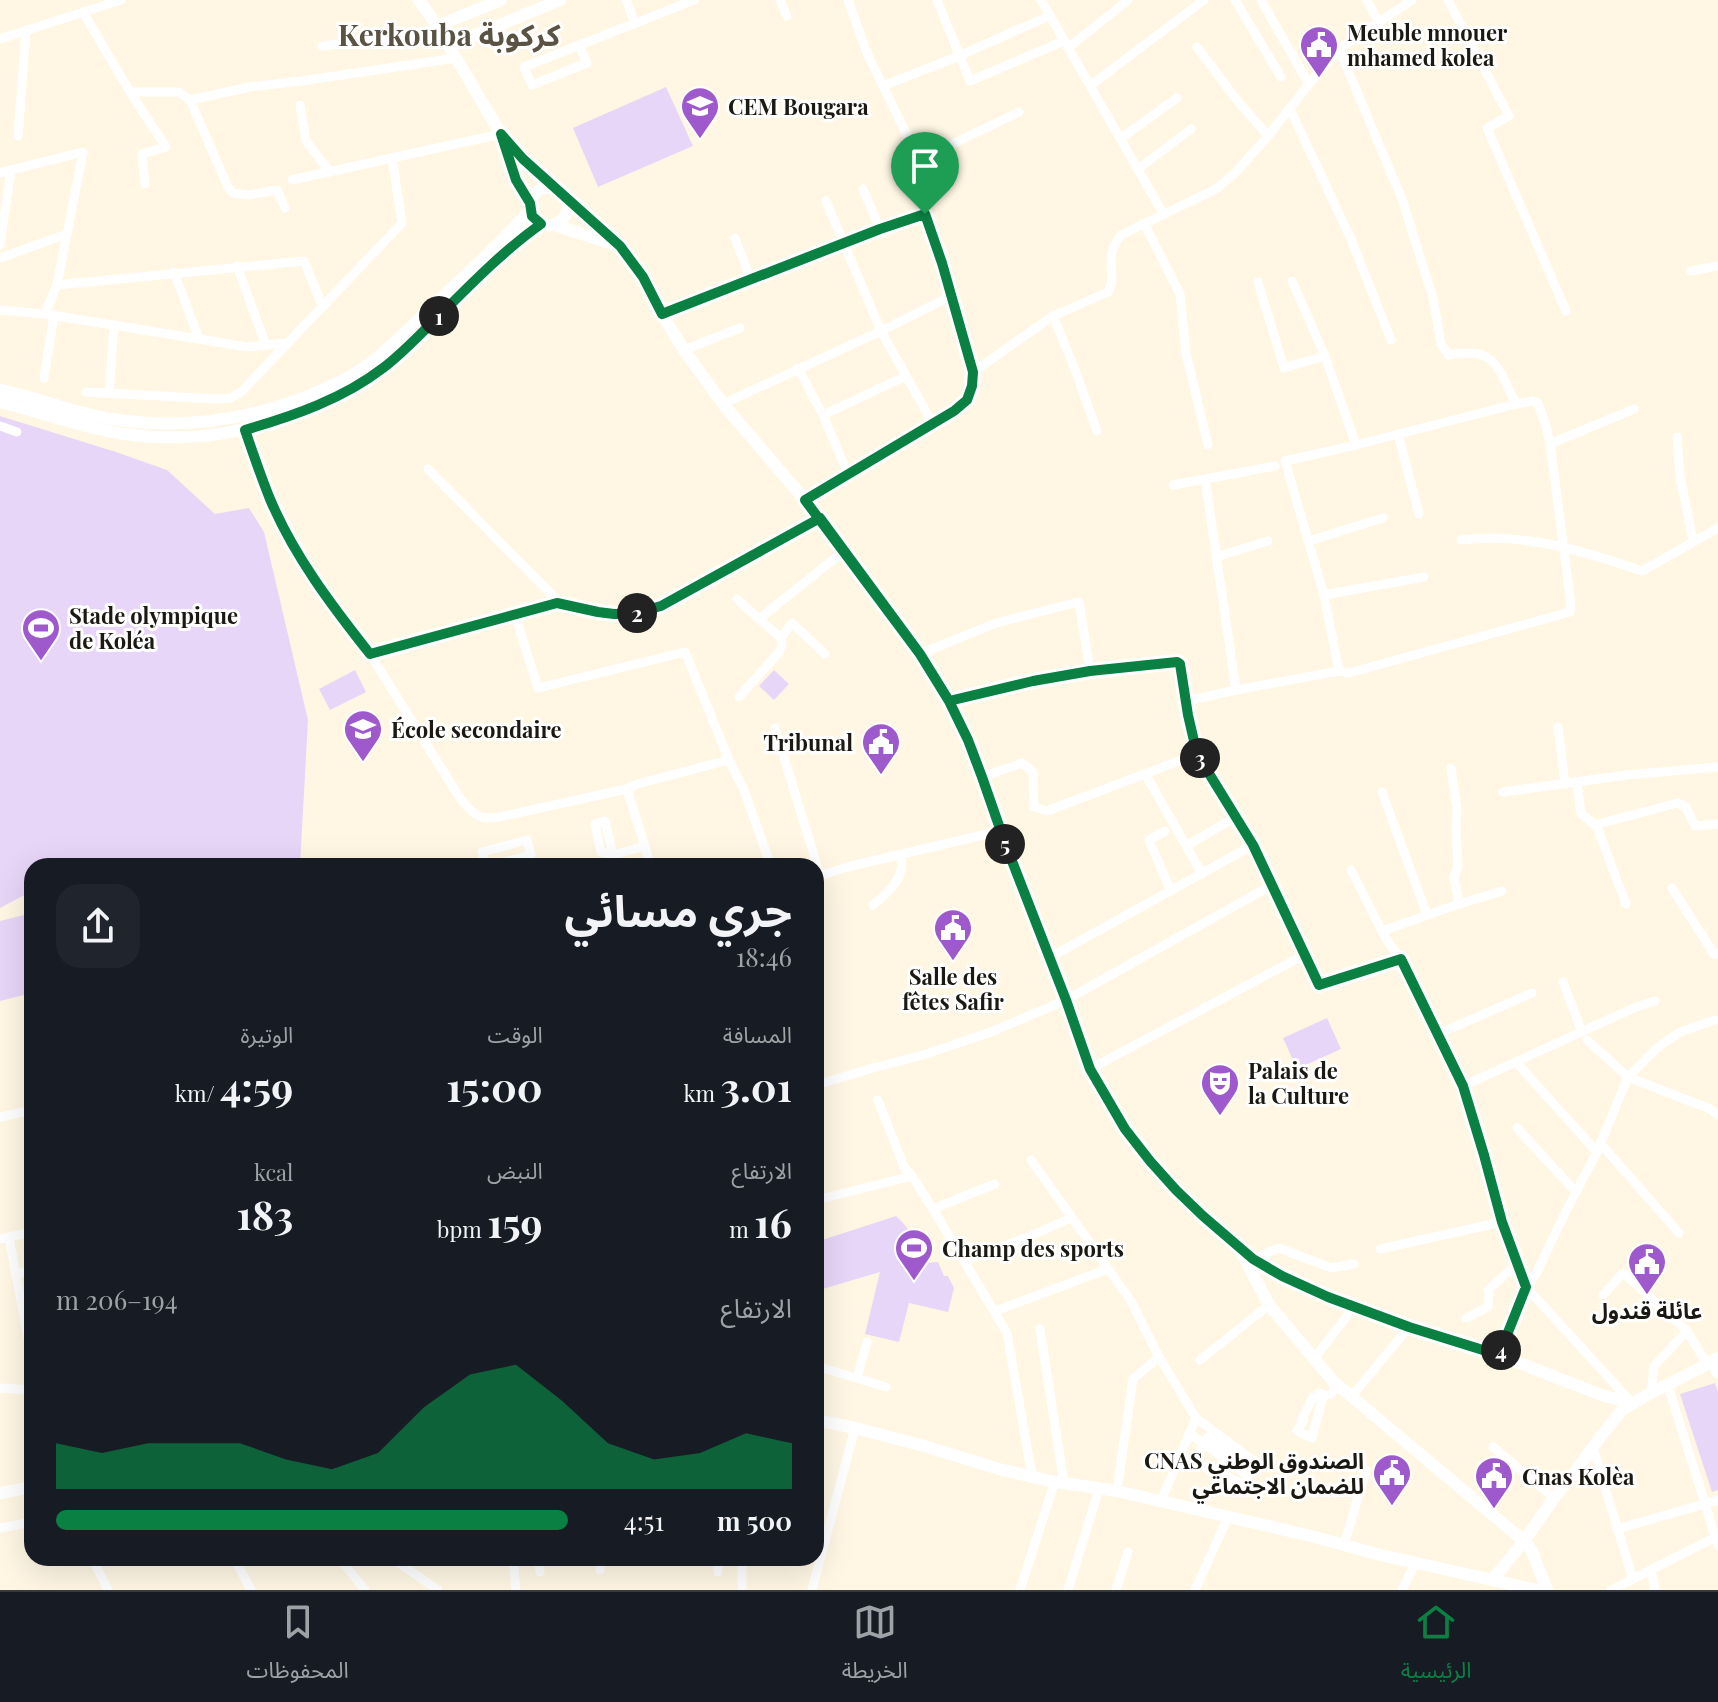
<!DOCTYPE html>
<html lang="ar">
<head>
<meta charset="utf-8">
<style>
	body { margin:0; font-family:"Playfair Display","Noto Sans Arabic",serif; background:#20242c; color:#f1f3f6; direction:rtl; height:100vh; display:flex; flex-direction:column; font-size:30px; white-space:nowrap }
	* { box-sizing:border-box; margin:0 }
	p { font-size:26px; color:#9ea1a6 }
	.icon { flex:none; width:44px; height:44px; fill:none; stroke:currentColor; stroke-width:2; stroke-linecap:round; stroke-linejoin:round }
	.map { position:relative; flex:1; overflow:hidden; direction:ltr }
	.drawer { position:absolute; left:24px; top:858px; width:800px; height:708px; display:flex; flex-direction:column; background:#171b24; border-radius:24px; box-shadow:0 8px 32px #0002; direction:rtl }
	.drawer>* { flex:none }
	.pin { position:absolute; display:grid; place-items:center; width:68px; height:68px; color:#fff; margin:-82px -34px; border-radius:50% 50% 50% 0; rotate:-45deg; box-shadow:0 0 8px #0007 }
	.pin .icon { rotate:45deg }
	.km { position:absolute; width:40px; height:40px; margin:-20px; border-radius:50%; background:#222; color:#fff; font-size:22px; line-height:40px; text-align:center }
	.round { display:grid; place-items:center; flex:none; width:84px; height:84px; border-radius:24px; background:#20242c }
	.head { display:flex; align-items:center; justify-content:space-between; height:136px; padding:0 32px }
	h1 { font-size:44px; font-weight:700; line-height:60px }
	.stats { display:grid; grid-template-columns:repeat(3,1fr); gap:12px; height:136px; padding:8px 32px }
	.stats div { display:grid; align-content:center }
	.stats b { font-size:40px; font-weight:700 }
	.stats small { font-size:22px; font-weight:400 }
	.stats p { font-size:22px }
	.chart { height:224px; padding:16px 32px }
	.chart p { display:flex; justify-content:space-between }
	.chart svg { width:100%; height:144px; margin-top:8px; fill:#0b8043; opacity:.7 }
	ul { padding:0 32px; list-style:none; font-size:26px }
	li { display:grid; grid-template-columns:128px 96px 1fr; align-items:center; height:60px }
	li i { height:20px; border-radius:10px; background:#0b8043 }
	.dock { display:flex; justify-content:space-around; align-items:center; height:112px; border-top:2px solid #363941; background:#171b24; font-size:22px; color:#9ea1a6 }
	.dock a { display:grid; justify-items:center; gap:4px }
	.dock .active { color:#0b8043 }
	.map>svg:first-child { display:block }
</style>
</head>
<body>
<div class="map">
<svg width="1718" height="1590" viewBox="0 0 1718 1590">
	<rect width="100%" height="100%" fill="#fff7e4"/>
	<g fill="#e8d6f8">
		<polygon points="666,87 693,146 598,187 573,128"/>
		<polygon points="0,416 116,452 167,470 215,514 249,508 264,532 308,720 300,866 88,866 85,863 78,866 32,866 32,891 0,908"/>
		<polygon points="355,670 366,692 330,710 319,689"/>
		<polygon points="774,670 789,684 774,700 759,686"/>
		<polygon points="32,913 32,993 0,1001 0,921"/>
		<polygon points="1327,1018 1341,1049 1297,1069 1283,1038"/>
		<path d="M 896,1216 C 911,1229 918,1244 924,1263 L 938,1262 L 944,1276 L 948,1276 L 954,1288 L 948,1312 L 909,1303 L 899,1342 L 865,1334 L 880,1272 L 816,1291 L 816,1242 Z"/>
		<polygon points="1715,1383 1718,1392 1718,1490 1712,1492 1680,1394"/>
	</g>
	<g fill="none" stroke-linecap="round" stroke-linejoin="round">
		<g stroke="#fff" stroke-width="9">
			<polyline points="626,0 635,23"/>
			<polyline points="780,0 787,16"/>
			<polyline points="848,0 867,53 919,160 1019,112"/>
			<polyline points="937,0 970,81 1064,41"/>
			<polyline points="1041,0 1164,215"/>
			<polyline points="1235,0 1281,77"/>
			<polyline points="1261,0 1309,84"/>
			<polyline points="1367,0 1379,23"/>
			<polyline points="1448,0 1509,116 1487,128 1566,311"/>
			<polyline points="83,12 130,92 166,147 142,154 145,184"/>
			<polyline points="0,39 121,0"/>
			<path d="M 579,45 L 587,63 L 532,85 L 524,67 C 581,45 637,22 694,0"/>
			<polyline points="322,46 441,32"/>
			<polyline points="1197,47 1236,99 1268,136"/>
			<polyline points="1068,48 1128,0"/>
			<polyline points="883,86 959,56 1049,16"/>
			<polyline points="1090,86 1204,0"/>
			<polyline points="130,92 179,92 190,100 250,87 302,81 456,58"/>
			<polyline points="190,100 228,187 233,193 248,195 277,190 285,208"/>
			<polyline points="300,105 306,141 330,172"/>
			<polyline points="1290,109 1351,239 1391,340"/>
			<polyline points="18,136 26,30"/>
			<polyline points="1120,139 1177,98"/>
			<polyline points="1138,169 1191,129"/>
			<polyline points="0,173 83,152 57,285 45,314"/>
			<polyline points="292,180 501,134"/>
			<polyline points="863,189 880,229"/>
			<polyline points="826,201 881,331 933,424"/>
			<polyline points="1144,223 1180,294 1186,353 1208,445"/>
			<polyline points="735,238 751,280"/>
			<polyline points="0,245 11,170"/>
			<polyline points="0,258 67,234"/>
			<polyline points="237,266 266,345"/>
			<polyline points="1691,271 1718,266"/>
			<polyline points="174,272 199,339"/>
			<polyline points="1292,281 1325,356"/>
			<polyline points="1258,282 1284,368 1325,356 1356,445"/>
			<polyline points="57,285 304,261 323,307"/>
			<polyline points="0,310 45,314 248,347 288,343"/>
			<polyline points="662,314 880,229 925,214"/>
			<polyline points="1053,316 1074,367 1097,431"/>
			<polyline points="684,350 740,328"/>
			<polyline points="798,368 823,415 848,474"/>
			<path d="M 973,372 L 1053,316 L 1108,292 C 1119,272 1101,260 1121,235 L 1216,189 L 1235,173 L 1268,136 L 1309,84 L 1339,49 L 1412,0"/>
			<polyline points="44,378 54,315"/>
			<polyline points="86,392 216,399 231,398 241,392 402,223 392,158"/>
			<polyline points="109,393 114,325"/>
			<polyline points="723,404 881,331 951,296"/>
			<polyline points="1516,404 1532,401 1538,403 1546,426 1550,444"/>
			<polyline points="823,415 906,376"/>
			<polyline points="0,426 17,432"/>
			<path d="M 245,430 L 270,500 L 309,571 L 336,611 L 370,654 L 458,795 C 470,812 478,821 499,817 L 627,789 L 637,784 L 729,760 L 744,790 L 771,866"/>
			<polyline points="1398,434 1419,514"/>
			<polyline points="1677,437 1680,476 1693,541"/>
			<polyline points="428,469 553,596 557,603 598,612 632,614 661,606 820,518"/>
			<polyline points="1205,479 1236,690"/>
			<polyline points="1173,485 1275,466"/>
			<polyline points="805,500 954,411 967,400 972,386 973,372 942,263 925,214 921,197 919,160"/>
			<path d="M 1461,540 C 1523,532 1584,551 1642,571 L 1718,528"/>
			<polyline points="1309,541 1383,518"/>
			<polyline points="1216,557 1268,541"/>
			<polyline points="1324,595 1424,577"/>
			<polyline points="737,599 759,619"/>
			<polyline points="515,615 538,688 685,652 729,760"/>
			<polyline points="370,654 557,603"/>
			<polyline points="825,654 792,623 781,638 759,619 844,551"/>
			<polyline points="920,654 996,623 1079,602 1090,671"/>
			<path d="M 1339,671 L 1324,595 L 1285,461 L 1356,445 L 1516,404 C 1497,366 1496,346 1448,355 L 1441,344 L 1433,298 L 1402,199 L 1339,49"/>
			<polyline points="739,697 779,652 782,645 781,638"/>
			<polyline points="949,701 1033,681 1090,671 1177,662 1180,664 1197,754 1253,845 1319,985 1401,959"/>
			<polyline points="1186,701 1236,690 1339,671 1349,673 1570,612 1571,604 1550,444 1634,409"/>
			<polyline points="1558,727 1565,784"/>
			<polyline points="775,728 820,875"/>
			<polyline points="1451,768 1457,809 1456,829 1458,867 1454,877 1459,904"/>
			<polyline points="1146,775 1202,874"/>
			<polyline points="982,777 1022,763 1033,772 1034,807 1047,811 1197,754"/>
			<polyline points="1577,782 1581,813 1597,827 1626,904"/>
			<polyline points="627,789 651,866"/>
			<polyline points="1382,792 1427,915"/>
			<polyline points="1503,792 1627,775 1718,767"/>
			<polygon points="605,821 613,855 601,852 595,824"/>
			<polyline points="1594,825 1678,803 1686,807 1695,826 1718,824"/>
			<polyline points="1165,831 1149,840 1171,891"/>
			<polyline points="1186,846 1236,817"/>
			<polyline points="486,866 482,852 527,840 531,855 490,866"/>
			<polyline points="609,866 613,855 645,846"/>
			<polyline points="1351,870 1382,931"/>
			<polyline points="816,877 847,867 1000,831"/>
			<polyline points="1672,888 1714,954 1718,954"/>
			<polyline points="1502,891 1459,904 1382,931 1390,945 1401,959 1463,1086 1484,1155 1502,1222 1526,1287 1632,1403"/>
			<path d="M 873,905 C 889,892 906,878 901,855"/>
			<polyline points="1049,958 1253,845"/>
			<polyline points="1563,982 1582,1032"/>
			<polyline points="1436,1035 1532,993"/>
			<polyline points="1587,1040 1628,1077 1710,1109 1718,1115"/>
			<polyline points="1516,1062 1597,1152"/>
			<polyline points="1090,1069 1306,954"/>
			<polyline points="816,1085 873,1068 923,1055 991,1032 1066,1000 1272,885"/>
			<polyline points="1463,1086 1636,1007 1655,1001"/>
			<polyline points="878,1100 904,1167 912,1176 933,1209 1007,1333 1032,1476"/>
			<polyline points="1,1117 32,1110"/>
			<polyline points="1517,1128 1576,1192"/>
			<polyline points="1600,1143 1679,1233"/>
			<polyline points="1031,1160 1131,1301 1159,1357 1196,1418 1161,1501"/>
			<polyline points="816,1200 912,1176"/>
			<polyline points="933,1209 995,1184"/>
			<polyline points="9,1238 32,1359"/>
			<polyline points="0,1239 32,1232"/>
			<polyline points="1380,1249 1502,1222"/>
			<polyline points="1253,1259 1279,1248 1331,1268 1354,1264"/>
			<polyline points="964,1261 1028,1237 1071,1218"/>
			<polyline points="15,1274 32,1270"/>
			<polyline points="1603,1295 1623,1273 1687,1331"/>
			<polyline points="995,1311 1108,1269"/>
			<polyline points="1466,1318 1488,1307 1489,1294 1488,1290 1516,1265"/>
			<polyline points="1040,1329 1064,1483"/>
			<polyline points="1499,1355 1526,1287 1537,1272 1563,1217 1597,1152 1628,1077 1658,1047 1680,1032 1715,1020"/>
			<polyline points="1200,1360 1269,1305"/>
			<polyline points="1313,1360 1347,1316"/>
			<polyline points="816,1366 886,1387"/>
			<polyline points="857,1378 867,1342"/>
			<polyline points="1668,1386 1718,1545"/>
			<polyline points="0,1388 32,1390"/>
			<polyline points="1651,1393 1654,1366 1687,1331 1707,1364"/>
			<polyline points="1323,1396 1320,1393 1317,1398 1313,1397 1302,1419 1304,1420 1297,1431 1312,1438 1323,1396 1331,1394 1337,1385"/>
			<polyline points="1351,1397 1409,1327"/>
			<polyline points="1196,1418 1254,1461"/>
			<polyline points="1189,1433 1248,1476 1250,1469 1208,1437 1193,1462 1246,1485 1248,1476"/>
			<polyline points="1493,1447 1554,1498"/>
			<polyline points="1593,1448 1633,1579"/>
			<polyline points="1117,1491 1133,1379 1159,1357"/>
			<polyline points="0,1528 32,1522"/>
			<polyline points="1617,1529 1718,1500"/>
			<polyline points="1344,1545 1366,1470"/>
			<polyline points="92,1558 108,1590"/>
			<polyline points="234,1558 251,1590"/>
			<polyline points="339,1558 365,1590"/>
			<polyline points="392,1558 438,1590"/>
			<polyline points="513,1558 516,1590"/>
			<polyline points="539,1558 540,1572"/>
			<polyline points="718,1558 718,1572"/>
			<polyline points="600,1570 601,1558"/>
			<polyline points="1651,1570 1655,1590"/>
			<polyline points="742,1590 742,1558"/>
			<polyline points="812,1590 855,1428"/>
			<polyline points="1020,1590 1055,1481"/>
			<polyline points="1068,1590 1099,1489"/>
			<polyline points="1116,1590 1128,1552"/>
			<polyline points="1195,1590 1228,1517"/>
			<polyline points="1402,1590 1416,1562"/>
			<polyline points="1611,1590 1718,1536"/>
		</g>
		<g stroke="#fff" stroke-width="12">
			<polyline points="419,0 437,26 501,134 516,180 530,203"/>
			<polyline points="437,26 501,0"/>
			<polyline points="449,46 560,0"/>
			<path d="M 506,140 C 511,146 517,153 522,158 C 534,170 569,191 568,208 C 567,214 563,220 558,223 C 533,236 515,194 548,187 L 560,191"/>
			<polyline points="566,199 620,246 631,260 643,277 662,314 684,350 723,404 805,500 920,654 949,701 968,740 1000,831 1066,1000 1090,1069 1125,1129 1150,1161 1176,1190 1203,1216 1253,1259 1282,1276 1328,1297 1409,1327 1499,1355 1601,1395 1632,1403"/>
			<polyline points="554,225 613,244"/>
			<path d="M 0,390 C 40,398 77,415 118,420 C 183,429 247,420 308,396 C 325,389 342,382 357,372 C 387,353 413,324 439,300 C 471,271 501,242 530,210"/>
			<path d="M 0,402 C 42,412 82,428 124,434 C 195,444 255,432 320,403 C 344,393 368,381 388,364 C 441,319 485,265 541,224"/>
			<polyline points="1241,1252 1269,1305 1334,1382 1524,1541 1532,1551 1547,1590"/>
			<polyline points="816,1420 855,1428 924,1446 999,1469 1050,1481 1117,1491 1311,1536 1381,1555 1537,1590"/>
			<polyline points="0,1493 32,1487"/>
			<polyline points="1493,1579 1524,1541 1554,1498 1572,1476 1601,1436 1623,1409 1651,1393 1714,1361"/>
		</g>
		<polyline stroke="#fff" stroke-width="14" points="1718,1359 1714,1361 1718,1371"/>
	</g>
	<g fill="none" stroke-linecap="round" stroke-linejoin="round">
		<defs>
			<path id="route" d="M 925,214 L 880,229 L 662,314 L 643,277 L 620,246 L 523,159 L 501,134 L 516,180 L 530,203 L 532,216 L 541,224 C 503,251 470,285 437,318 C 419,335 403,353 383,368 C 343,399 293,416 245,430 C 253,453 261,477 270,499 C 294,556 332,606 370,654 L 557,603 L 598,612 L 614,614 L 632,614 L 661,606 L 820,518 L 920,654 L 949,701 L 1033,681 L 1090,671 L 1177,662 L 1180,664 L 1188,715 L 1197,754 L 1253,845 L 1319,985 L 1401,959 L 1463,1086 L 1484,1155 L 1502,1222 L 1526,1287 L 1499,1355 L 1409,1327 L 1328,1297 L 1282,1276 L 1253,1259 L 1203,1216 L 1176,1190 L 1150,1161 L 1125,1129 L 1090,1069 L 1066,1000 L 1005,843 L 982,777 L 968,740 L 949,701 L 920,654 L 805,500 L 954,411 L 967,400 L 972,386 L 973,372 L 942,263 L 925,214"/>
		</defs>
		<use href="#route" stroke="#fff" stroke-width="16"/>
		<use href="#route" stroke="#0b8043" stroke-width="10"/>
	</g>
	<defs>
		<symbol id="civic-pin" viewBox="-11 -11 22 30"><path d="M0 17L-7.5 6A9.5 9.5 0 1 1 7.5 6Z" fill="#9e59cd" stroke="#fff"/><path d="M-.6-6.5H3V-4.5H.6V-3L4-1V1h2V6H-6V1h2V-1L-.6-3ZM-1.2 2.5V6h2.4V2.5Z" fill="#fff"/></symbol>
		<symbol id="school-pin" viewBox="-11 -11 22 30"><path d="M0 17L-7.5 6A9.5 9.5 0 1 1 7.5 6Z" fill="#9e59cd" stroke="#fff"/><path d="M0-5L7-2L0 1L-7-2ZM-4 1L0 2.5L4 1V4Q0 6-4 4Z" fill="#fff"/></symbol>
		<symbol id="stadium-pin" viewBox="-11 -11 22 30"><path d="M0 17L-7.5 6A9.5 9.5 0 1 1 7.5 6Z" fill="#9e59cd" stroke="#fff"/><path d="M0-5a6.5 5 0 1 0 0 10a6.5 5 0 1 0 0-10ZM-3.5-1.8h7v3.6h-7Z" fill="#fff"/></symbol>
		<symbol id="theatre-pin" viewBox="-11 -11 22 30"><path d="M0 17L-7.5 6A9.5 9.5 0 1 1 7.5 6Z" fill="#9e59cd" stroke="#fff"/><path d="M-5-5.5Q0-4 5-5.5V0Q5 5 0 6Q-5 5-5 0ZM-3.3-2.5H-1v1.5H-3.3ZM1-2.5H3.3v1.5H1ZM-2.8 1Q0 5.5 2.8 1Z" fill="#fff"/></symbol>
	</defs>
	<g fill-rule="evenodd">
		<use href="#civic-pin" x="1297" y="23" width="44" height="60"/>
		<use href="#school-pin" x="678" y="84" width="44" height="60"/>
		<use href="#stadium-pin" x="19" y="606" width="44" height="60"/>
		<use href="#school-pin" x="341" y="707" width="44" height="60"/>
		<use href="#civic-pin" x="859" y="720" width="44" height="60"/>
		<use href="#civic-pin" x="931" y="906" width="44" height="60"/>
		<use href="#theatre-pin" x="1198" y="1061" width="44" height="60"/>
		<use href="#stadium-pin" x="892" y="1226" width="44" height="60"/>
		<use href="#civic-pin" x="1625" y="1240" width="44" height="60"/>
		<use href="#civic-pin" x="1370" y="1451" width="44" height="60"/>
		<use href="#civic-pin" x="1472" y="1454" width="44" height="60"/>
	</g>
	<g text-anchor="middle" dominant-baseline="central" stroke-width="6" stroke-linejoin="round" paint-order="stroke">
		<g font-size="22" font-weight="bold" fill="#1c1912" stroke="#fff" text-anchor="start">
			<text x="1347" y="32">Meuble mnouer<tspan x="1347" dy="25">mhamed kolea</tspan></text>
			<text x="728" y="106">CEM Bougara</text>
			<text x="69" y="615">Stade olympique<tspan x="69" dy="25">de Koléa</tspan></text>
			<text x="391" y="729">École secondaire</text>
			<text x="853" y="742" text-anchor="end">Tribunal</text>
			<text x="953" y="976" text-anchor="middle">Salle des<tspan x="953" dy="25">fêtes Safir</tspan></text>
			<text x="1248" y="1070">Palais de<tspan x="1248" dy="25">la Culture</tspan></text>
			<text x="942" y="1248">Champ des sports</text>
			<text x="1647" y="1310" text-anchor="middle">عائلة قندول</text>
			<text x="1364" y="1460" text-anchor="end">CNAS الصندوق الوطني<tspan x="1364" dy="25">للضمان الاجتماعي</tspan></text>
			<text x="1522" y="1476">Cnas Kolèa</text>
		</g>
		<g font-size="30" font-weight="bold" fill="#5a5343" stroke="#fff">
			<text x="449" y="34">Kerkouba كركوبة</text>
		</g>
	</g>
</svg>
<div class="pin" style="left:925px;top:214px;background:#1e9e55"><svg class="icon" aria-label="arrive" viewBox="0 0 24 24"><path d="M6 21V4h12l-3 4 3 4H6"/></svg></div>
<b class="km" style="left:439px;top:316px">1</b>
<b class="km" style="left:637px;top:613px">2</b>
<b class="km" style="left:1200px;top:758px">3</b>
<b class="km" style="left:1501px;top:1350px">4</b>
<b class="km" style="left:1005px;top:844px">5</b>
<section class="drawer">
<div class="head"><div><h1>جري مسائي</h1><p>18:46</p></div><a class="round"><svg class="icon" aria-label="share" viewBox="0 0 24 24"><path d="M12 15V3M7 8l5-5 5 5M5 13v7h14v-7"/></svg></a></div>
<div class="stats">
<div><p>المسافة</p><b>3.01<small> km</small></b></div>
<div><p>الوقت</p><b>15:00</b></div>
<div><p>الوتيرة</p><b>4:59<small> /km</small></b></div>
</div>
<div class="stats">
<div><p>الارتفاع</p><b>16<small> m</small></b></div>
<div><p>النبض</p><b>159<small> bpm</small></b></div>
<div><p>kcal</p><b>183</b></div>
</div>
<div class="chart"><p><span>الارتفاع</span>194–206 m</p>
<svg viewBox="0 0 160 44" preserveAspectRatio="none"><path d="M0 44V30L10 33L20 30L30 30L40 30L50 35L60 38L70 33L80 19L90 9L100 6L110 17L120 30L130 35L140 33L150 27L160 30V44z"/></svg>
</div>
<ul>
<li><b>500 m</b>4:51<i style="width:100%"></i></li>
</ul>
</section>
</div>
<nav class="dock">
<a class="active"><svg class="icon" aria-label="home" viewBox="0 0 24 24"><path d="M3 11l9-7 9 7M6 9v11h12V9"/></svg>الرئيسية</a>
<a><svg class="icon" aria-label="map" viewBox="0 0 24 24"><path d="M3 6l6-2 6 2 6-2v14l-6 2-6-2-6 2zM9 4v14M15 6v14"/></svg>الخريطة</a>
<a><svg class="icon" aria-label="saved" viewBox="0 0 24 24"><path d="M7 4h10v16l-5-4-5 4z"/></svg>المحفوظات</a>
</nav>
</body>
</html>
